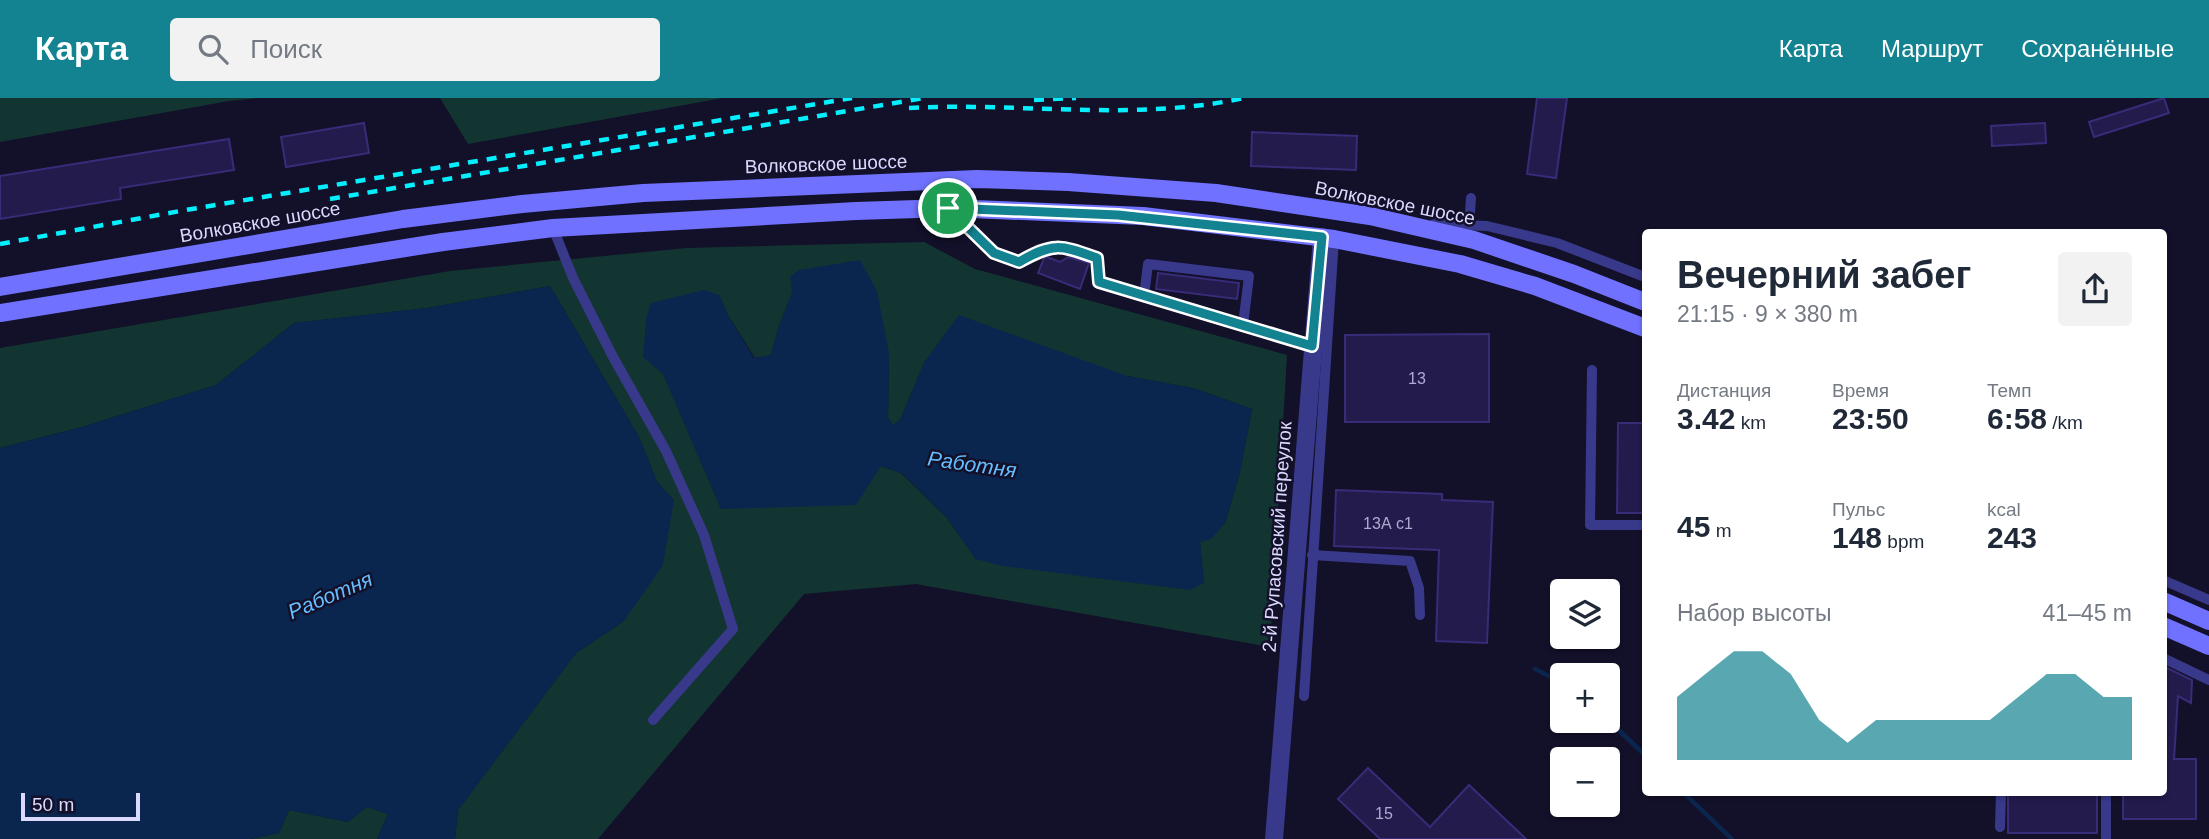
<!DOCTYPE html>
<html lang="ru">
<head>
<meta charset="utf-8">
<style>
	body { margin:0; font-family:Helvetica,sans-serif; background:#f2f2f3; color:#1f2937; height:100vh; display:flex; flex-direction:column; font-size:26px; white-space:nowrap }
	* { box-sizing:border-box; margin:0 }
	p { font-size:23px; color:#747a83 }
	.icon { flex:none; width:38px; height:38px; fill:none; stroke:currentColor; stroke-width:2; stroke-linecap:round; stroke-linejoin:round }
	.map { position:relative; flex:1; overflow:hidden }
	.drawer { position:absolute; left:1642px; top:131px; width:525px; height:567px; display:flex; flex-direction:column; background:#fff; border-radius:7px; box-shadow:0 2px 5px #0004 }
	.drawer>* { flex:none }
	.buttons { position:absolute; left:1550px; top:481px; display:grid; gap:14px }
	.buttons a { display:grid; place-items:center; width:70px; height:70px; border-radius:7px; background:#fff; box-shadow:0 2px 5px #0004; font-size:35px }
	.scale { position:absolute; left:21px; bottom:18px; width:119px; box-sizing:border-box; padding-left:7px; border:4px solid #dcd9ff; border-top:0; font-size:19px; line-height:24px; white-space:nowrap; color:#dcd9ff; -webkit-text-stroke:5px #13102a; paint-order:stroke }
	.pin { position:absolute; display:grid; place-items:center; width:60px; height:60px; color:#fff; margin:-30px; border:4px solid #fff; border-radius:50%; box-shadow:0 2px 7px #0007 }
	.round { display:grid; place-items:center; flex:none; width:74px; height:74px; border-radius:7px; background:#f2f2f3 }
	.head { display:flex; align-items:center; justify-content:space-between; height:119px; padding:0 35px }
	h1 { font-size:38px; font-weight:600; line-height:52px }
	.metrics { display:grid; grid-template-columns:repeat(3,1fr); gap:10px; height:119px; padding:7px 35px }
	.metrics div { display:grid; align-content:center }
	.metrics b { font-size:30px; font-weight:600 }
	.metrics small { font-size:19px; font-weight:400 }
	.metrics p { font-size:19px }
	.chart { height:196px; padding:14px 35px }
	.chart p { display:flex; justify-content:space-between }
	.chart svg { width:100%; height:126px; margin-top:7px; fill:#138291; opacity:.7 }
	header { display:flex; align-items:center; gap:42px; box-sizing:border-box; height:98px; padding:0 35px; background:#138291; color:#fff }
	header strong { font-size:33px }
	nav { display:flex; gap:38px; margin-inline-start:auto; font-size:24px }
	.search { width:490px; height:63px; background:#f2f2f3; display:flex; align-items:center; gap:18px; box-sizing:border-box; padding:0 24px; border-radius:7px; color:#747a83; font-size:26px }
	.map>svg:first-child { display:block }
</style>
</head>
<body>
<header>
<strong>Карта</strong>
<div class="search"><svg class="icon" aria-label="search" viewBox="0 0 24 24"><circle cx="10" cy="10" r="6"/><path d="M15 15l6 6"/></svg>Поиск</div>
<nav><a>Карта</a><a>Маршрут</a><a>Сохранённые</a></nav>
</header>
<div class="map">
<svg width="2209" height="741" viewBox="0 0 2209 741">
	<rect width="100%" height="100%" fill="#13102a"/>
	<g fill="#123532" fill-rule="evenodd">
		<polygon points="0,0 258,0 229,3 0,44"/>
		<polygon points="440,0 723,0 468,46"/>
		<path d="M 924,144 L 975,171 L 1287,257 L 1270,549 L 916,486 L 804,496 L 598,741 L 455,741 L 458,712 L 576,555 L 624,523 L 674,402 L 657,384 L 639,339 L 550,188 L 427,210 L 294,225 L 216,287 L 82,329 L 0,350 L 0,250 L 450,173 L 687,150 ZM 792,195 L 889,255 L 888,320 L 893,327 L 900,322 L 925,263 L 1127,278 L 1193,290 L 1252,311 L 1240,374 L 1225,425 L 1200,444 L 1204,485 L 976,461 L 947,420 L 901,375 L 881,368 L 721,411 L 663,275 L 719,197 L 728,217 L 755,260 L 771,257 L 779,228 Z"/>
		<polygon points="367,709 388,716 377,741 251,741 279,735 289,712 348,724"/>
	</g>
	<g fill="#0b264e">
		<polygon points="860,162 877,193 889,255 888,320 893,327 900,322 925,263 959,217 1127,278 1193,290 1252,311 1240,374 1225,425 1211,441 1200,444 1204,485 1190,492 1002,468 976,461 947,420 902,375 881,368 856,407 721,411 663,276 643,259 646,221 651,205 704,192 719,197 728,217 754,260 771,257 779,228 792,195 790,179 799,172"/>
		<polygon points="550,188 639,339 657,384 674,402 663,467 624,523 576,555 458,712 455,741 377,741 388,716 367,709 348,724 289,712 279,735 251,741 0,741 0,350 82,329 216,287 294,225 427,210"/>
	</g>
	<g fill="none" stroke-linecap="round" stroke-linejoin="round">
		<g stroke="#0b264e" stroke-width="4.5">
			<polyline points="1535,571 1563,585"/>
			<polyline points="1608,622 1645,657"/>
			<polyline points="1684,695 1732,741"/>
		</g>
	</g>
	<g fill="#231b4c" stroke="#382c79" stroke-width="2">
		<polygon points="1537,0 1567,0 1556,80 1527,76"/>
		<polygon points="2164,0 2169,15 2094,39 2089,24"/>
		<polygon points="364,25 369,55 286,69 281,39"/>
		<polygon points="2045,25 2046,45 1992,48 1991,28"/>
		<polygon points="1252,34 1357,38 1356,72 1251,68"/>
		<polygon points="229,41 234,72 120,90 121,101 0,121 0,78"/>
		<polygon points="1047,159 1060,164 1068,159 1089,165 1080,191 1038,175 1044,160"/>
		<polygon points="1158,175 1239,185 1237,201 1156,191"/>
		<polygon points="1489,236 1489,324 1345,324 1345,237"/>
		<polygon points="1618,325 1645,325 1645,415 1617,415"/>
		<polygon points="1336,392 1442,396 1442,402 1493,404 1487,545 1436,543 1439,452 1334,448"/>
		<polygon points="2163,568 2192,582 2191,605 2178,598 2174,661 2196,661 2196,721 2123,721 2123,695 2163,695"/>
		<polygon points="1368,670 1430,729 1469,687 1526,741 1380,741 1338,701"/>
		<rect x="2008" y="695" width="89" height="40"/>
	</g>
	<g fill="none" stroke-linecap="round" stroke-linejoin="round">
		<g stroke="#39398b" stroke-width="10">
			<path d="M 949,111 L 994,155 L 1019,164 C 1054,144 1060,147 1097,160 L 1099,184 L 1312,248"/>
			<polyline points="1434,126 1487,128 1557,145 1645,179"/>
			<polyline points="1469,129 1471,100"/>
			<polyline points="553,130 573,180 613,259 666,353 704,437 733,531 653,622"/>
			<polyline points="1144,198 1148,166 1249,178 1243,227"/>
			<polyline points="1592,272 1590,427 1645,427"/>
			<polyline points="1312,457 1410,463 1419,490 1420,517"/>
			<polyline points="2163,482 2209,502"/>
			<polyline points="2163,560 2209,582"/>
			<polyline points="1304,598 1334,141"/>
			<polyline points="2106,695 2106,741"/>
			<polyline points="2000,729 2001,695"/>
		</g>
		<polyline stroke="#39398b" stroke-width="18" points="1274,741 1322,139"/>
		<g stroke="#7072ff" stroke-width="18">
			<polyline points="0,189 403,121 522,106 643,95 977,81 1068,84 1216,95 1370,118 1474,142 1574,176 1645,204"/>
			<polyline points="0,215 443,144 553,130 856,113 948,110 1143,118 1334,141 1460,166 1535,188 1645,230"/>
			<polyline points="2163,503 2209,523"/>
			<polyline points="2163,528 2209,548"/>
		</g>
		<g stroke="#05efff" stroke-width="4.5" stroke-dasharray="10 9" stroke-linecap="butt">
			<polyline points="1034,2 1076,0"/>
			<path d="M 909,10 C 1021,4 1133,24 1244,0"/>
			<polyline points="330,101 924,0"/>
			<polyline points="0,146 180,113 852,0"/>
		</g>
	</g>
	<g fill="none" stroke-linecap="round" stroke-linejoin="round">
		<defs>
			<path id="route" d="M 948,110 L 1118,117 L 1322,139 L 1312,248 L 1099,184 L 1097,160 C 1060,147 1054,144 1019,164 L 994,155 Z"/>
		</defs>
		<use href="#route" stroke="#fff" stroke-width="14"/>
		<use href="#route" stroke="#138291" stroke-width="9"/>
	</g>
	<g text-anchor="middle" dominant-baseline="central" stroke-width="5" stroke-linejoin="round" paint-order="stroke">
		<g font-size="16" fill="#aeaad2">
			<text x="1417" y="280">13</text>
			<text x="1388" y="425">13А с1</text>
			<text x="1384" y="715">15</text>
		</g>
		<g font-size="19" fill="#dcd9ff" stroke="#13102a">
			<text transform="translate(826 66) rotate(-2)">Волковское шоссе</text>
			<text transform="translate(1395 105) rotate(11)">Волковское шоссе</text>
			<text transform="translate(260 124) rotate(-10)">Волковское шоссе</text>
			<text transform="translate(1277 439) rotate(-86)">2-й Рупасовский переулок</text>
		</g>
		<g font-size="21" font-style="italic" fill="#67beff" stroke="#13102a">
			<text transform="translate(972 366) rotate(8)">Работня</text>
			<text transform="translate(330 497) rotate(-23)">Работня</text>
		</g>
	</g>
</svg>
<div class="buttons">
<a><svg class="icon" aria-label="layers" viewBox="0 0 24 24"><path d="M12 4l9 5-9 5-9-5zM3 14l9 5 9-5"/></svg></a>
<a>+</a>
<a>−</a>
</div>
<div class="scale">50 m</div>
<div class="pin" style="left:948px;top:110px;background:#1e9e55"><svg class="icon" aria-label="arrive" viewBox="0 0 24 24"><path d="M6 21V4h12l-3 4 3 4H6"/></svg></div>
<section class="drawer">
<div class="head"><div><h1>Вечерний забег</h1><p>21:15 · 9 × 380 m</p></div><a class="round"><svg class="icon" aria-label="share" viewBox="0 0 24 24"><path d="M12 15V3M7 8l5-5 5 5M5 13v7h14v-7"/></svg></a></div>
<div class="metrics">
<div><p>Дистанция</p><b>3.42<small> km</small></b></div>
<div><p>Время</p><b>23:50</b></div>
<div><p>Темп</p><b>6:58<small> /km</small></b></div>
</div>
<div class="metrics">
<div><b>45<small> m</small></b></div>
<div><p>Пульс</p><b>148<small> bpm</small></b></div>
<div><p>kcal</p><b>243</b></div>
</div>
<div class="chart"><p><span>Набор высоты</span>41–45 m</p>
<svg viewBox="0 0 160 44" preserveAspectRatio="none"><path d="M0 44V22L10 14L20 6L30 6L40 14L50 30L60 38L70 30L80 30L90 30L100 30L110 30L120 22L130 14L140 14L150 22L160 22V44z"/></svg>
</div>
</section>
</div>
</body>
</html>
